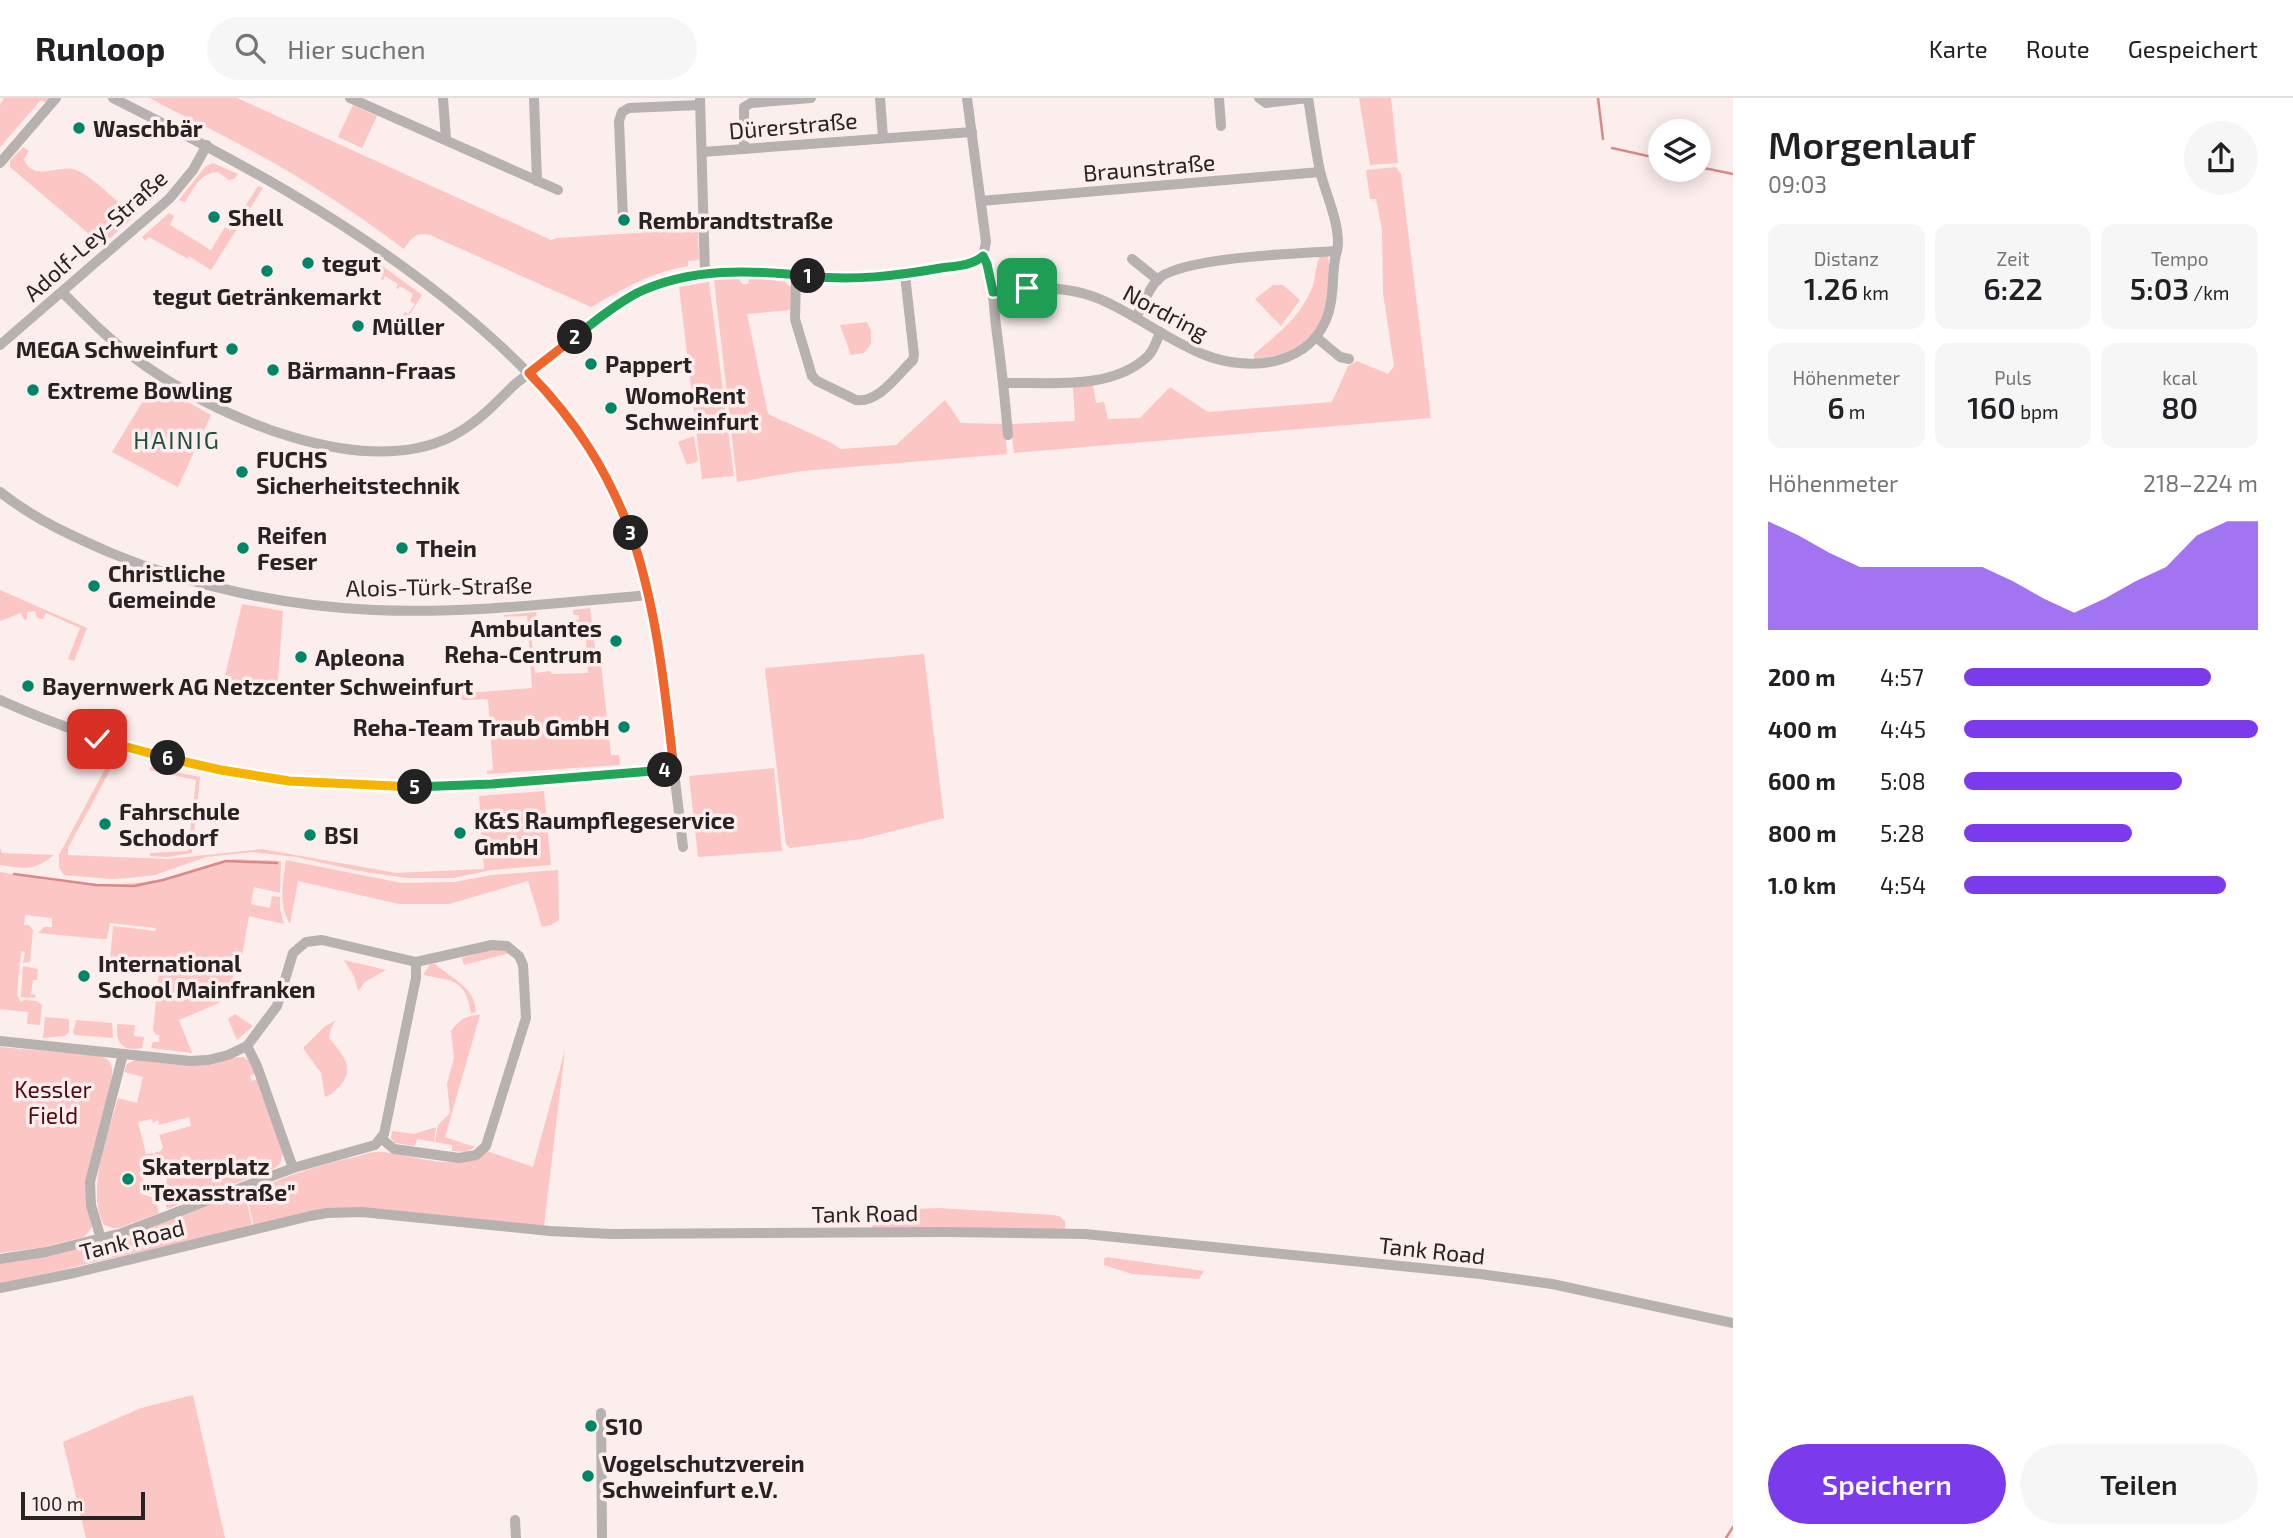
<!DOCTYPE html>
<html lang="de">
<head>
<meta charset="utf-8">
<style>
	body { margin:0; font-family:"Exo 2",sans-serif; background:#f6f6f6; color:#202124; height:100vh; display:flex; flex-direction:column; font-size:26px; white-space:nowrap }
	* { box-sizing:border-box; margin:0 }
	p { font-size:23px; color:#757577 }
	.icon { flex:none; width:38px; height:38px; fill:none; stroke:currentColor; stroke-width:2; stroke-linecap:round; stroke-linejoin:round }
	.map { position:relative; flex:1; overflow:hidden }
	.details { display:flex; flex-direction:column; background:#fff; width:560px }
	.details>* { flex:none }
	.fabs { position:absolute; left:1648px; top:21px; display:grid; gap:14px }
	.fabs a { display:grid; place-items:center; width:63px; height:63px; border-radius:50%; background:#fff; box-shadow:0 4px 18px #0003; font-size:35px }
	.scale { position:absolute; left:21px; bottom:18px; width:124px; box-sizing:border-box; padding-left:7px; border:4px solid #282222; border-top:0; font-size:19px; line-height:24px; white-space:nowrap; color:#282222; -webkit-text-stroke:5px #fceeed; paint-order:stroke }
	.pin { position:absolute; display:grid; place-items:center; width:60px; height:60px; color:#fff; margin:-30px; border-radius:14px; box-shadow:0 4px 10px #0006 }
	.km { position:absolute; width:35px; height:35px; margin:-18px; border-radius:50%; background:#222; color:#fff; font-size:19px; line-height:35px; text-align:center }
	.round { display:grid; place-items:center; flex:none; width:74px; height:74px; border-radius:37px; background:#f6f6f6 }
	.head { display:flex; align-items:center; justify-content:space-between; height:119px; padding:0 35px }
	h1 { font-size:38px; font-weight:600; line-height:52px }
	.figures { display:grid; grid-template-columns:repeat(3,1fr); gap:10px; height:119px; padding:7px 35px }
	.figures div { display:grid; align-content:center; border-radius:14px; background:#f6f6f6; text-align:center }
	.figures b { font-size:30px; font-weight:600 }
	.figures small { font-size:19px; font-weight:400 }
	.figures p { font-size:19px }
	.chart { height:196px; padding:14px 35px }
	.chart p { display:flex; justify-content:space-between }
	.chart svg { width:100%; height:126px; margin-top:7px; fill:#7c3aed; opacity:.7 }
	.button { display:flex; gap:14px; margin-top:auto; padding:14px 35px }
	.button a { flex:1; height:80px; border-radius:42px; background:#7c3aed; color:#fff; font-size:28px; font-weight:600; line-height:80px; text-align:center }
	.button a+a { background:#f6f6f6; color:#202124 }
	ul { padding:0 35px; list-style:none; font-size:23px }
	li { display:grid; grid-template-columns:112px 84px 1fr; align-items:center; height:52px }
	li i { height:18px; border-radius:9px; background:#7c3aed }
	header { display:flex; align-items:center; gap:42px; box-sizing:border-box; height:98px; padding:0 35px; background:#fff; border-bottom:2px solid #e0e0e0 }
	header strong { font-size:33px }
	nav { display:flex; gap:38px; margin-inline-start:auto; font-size:24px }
	.search { width:490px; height:63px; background:#f6f6f6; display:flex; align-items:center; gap:18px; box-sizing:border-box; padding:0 24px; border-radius:38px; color:#757577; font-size:26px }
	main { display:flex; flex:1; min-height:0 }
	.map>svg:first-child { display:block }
</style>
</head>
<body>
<header>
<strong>Runloop</strong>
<div class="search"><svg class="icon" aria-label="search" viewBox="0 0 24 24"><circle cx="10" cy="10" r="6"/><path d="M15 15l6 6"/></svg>Hier suchen</div>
<nav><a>Karte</a><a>Route</a><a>Gespeichert</a></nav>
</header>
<main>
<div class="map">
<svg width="1733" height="1440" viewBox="0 0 1733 1440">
	<rect width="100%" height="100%" fill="#fceeed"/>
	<g fill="#fbc6c4" fill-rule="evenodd">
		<polygon points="4,0 51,0 47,5 41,2 0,49 0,7"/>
		<path d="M 150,0 L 237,0 L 551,142 L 557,140 L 698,131 L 699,162 L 688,163 L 688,168 C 652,174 623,191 591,209 L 430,137 C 416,134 411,140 404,151 C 352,112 298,77 241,47 C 211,31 180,17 150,0 Z"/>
		<polygon points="1359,0 1391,0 1398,65 1370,67"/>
		<polygon points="353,7 377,18 362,50 338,39"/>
		<path d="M 23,49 L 29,53 L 24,61 C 33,84 55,68 73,71 C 89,74 121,108 134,119 L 102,147 L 10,69 L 10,63 Z"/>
		<path d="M 213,65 L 238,76 L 234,81 L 229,82 L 218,74 C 201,74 193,91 185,104 L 179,102 L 205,69 Z"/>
		<polygon points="1396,69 1401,76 1431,320 1014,355 1010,326 1075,323 1073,288 1093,287 1096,305 1104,304 1108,321 1140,320 1170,289 1208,314 1332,304 1348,268 1357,263 1388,276 1394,268 1383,195 1382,132 1376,101 1370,101 1366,72"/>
		<polygon points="258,88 263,90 211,172 189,158 188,161 149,139 145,143 142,139 169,115 174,118 170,127 211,152 225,129 230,132"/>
		<path d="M 1320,158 L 1328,158 C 1330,169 1329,180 1328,191 C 1323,240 1300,256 1254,261 L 1254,256 C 1276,237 1300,220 1312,190 C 1316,180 1315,168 1320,158 Z"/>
		<polygon points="377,164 422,197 396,238 390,234 394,228 399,231 407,219 403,216 405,214 408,216 415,206 410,203 413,196 400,188 398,191 396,190 398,186 385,178 383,182 381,181 383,177 376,172 373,176 370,174"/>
		<polygon points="750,179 785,184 791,189 790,212 747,216 768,316 832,345 841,351 896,347 945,302 961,325 1005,326 1007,356 802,373 737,384 714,182 717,180 739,180 742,186 748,186"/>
		<polygon points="709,184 734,378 702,381 679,189"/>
		<polygon points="1273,187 1283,187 1300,202 1281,228 1255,201"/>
		<polygon points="867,224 871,233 871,246 864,255 851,257 840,227"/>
		<polygon points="154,285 211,317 178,389 112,354"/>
		<polygon points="694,338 698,363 687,367 678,344"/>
		<polygon points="0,492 87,530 74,563 68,561 80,530 46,515 43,521 37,520 35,513 27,514 27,521 24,522 21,515 0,523"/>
		<polygon points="242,506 283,513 277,594 224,582"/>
		<polygon points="590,510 597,566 601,566 611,657 619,657 620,667 487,676 487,673 493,672 488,601 463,602 452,596 532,590 527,518 504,519 504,517 536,514 537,520 530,521 535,575 550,573 552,576 588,575 585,526 578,526 575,522 579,522 579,517 574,517 573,512"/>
		<polygon points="924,556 944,720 862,741 790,750 786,746 765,572 766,570"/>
		<polygon points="112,658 122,664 115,663 68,750 68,757 168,761 262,751 396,775 484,771 479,698 544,693 551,767 491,772 453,780 407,780 359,773 296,759 252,754 206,759 155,777 128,780 111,781 64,777 59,769 59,757"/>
		<polygon points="151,669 200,679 192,755 167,759 150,758 150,755 188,753 196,682 149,672"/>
		<polygon points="774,670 782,753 698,759 689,678"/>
		<path d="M 0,750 L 2,755 L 54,757 C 35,773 24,771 0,767 Z"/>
		<path d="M 235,761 L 281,763 L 280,795 L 254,789 L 251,806 L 270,810 L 272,798 L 280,799 L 280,811 L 284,826 L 249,818 L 241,864 L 219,905 L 179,922 L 192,955 L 151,950 L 153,944 L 159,944 L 159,937 L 156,937 L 153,932 L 159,873 L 152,867 L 110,863 L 113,828 L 155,833 L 156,830 L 110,825 L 107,841 L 101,841 L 38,835 L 44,829 L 52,829 L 52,820 L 25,817 L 24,827 L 29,827 L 33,832 L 30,864 L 23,865 L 25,854 L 21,853 L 17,897 L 21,904 L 24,902 L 37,903 L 42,907 L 40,927 L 27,926 L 28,914 L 0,911 L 0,774 C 51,783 105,792 156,782 C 183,777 208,765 235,761 Z"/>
		<path d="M 286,762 L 402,785 L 454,784 L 492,777 L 558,772 L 559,822 L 551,827 L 542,829 L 528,783 L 449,806 L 399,806 L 298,783 L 290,826 C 278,807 283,783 286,762 Z"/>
		<polygon points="492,851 506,852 510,855 464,867 462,860"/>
		<polygon points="344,862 386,872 365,884 358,893 354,878"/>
		<path d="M 430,866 L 435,866 C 452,881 475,889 476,914 L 471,915 C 465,880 453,883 423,877 Z"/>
		<polygon points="23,868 38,871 37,882 33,882 31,896 36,897 35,900 21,899"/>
		<polygon points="235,916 253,928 237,942 228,921"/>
		<path d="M 480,917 L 445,1039 L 475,1049 L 466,1054 L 452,1053 L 452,1047 L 435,1044 L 438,1027 L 450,1015 L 447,986 L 454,960 L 451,933 C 458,923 468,916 480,917 Z"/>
		<polygon points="45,919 69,921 69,935 64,938 43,940"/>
		<polygon points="76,922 112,925 113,940 75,937 73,935"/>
		<path d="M 336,922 L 331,930 L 329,940 C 342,956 357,970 339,989 C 334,994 331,997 325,999 L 321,975 L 303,950 L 324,929 Z"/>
		<path d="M 117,926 L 135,927 L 134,938 L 144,939 L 142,950 C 121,954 116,944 117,926 Z"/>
		<path d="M 0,949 L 99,958 C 111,961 113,967 112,978 L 86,1085 L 92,1129 L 84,1139 L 44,1149 L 0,1155 Z"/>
		<path d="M 565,952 L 544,1128 L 363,1111 L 254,1128 L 246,1095 C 282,1080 317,1067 355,1059 C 363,1057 373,1053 382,1054 C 415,1057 457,1076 487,1053 L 533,1069 Z"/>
		<path d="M 244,959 L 251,964 L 255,976 L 250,978 L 252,983 L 257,981 L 283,1055 L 280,1066 L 273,1071 L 167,1111 L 159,1086 L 167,1083 L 161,1059 L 139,1063 L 144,1088 L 152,1087 L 155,1097 L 141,1094 L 142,1096 L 155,1100 L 159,1115 L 119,1130 L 113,1130 L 104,1127 C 85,1093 109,1035 118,1000 L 137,1005 L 143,979 L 124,974 L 127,966 L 135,962 ZM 189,1019 L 191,1028 L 159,1037 L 163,1049 L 161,1053 L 154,1055 L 154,1058 L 152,1055 L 146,1056 L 138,1024 L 152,1021 L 153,1025 L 158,1022 L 159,1027 Z"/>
		<polygon points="436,1029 434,1044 417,1041 415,1048 395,1045 391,1040 392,1033 414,1036"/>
		<path d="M 245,1095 L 252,1128 L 0,1186 L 0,1166 C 89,1156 162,1123 245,1095 Z"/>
		<path d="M 939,1110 L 1053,1117 L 1059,1118 L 1065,1123 L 1065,1133 L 870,1132 C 883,1109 915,1111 939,1110 Z"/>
		<polygon points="1107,1159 1204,1173 1199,1181 1132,1176 1104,1167 1104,1161"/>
		<polygon points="193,1297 225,1440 86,1440 63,1344 141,1310"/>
	</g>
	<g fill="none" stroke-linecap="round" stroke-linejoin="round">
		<g stroke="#d98988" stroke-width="2.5">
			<polyline points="1598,0 1603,41"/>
			<polyline points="1612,50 1661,61"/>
			<polyline points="1699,69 1733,76"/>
			<polyline points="14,776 96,787 134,788 163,782 226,763 277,765"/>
			<polyline points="1726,1440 1733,1429"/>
		</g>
		<g stroke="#b7b1b0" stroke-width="10">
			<path d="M 113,0 C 238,63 356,126 464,216 C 538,278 599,343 632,436 C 647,480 654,524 660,570 C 669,630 676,689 683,749"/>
			<polyline points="350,0 558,92"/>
			<polyline points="443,0 446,41"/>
			<polyline points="534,0 537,83"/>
			<polyline points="880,0 883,39"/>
			<path d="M 967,0 L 986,144 L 983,158 C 994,179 993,205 996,228 C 1001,265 1005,300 1008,337"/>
			<polyline points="1219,0 1221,28"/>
			<polyline points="700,1 705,176"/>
			<polyline points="744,50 744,9 751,5 811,0"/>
			<polyline points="702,54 972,34"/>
			<polyline points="0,65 56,0"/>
			<polyline points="981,103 1320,74"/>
			<polyline points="623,120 619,23 622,14 629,10 700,7"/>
			<polyline points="1132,161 1158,182"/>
			<path d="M 796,177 L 795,221 L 812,278 L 817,283 L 856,302 C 879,305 897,277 913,262 L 914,257 L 905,177"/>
			<path d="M 62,194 C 84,216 106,239 132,258 C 207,316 371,390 461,333 C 481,321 497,304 513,288 C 523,279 536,271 547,263 C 581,236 613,203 655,188 C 725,164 779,181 849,181 C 889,182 930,172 970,165 L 983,158"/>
			<path d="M 993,194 C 1029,188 1068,187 1102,202 C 1138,218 1169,243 1205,257 C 1251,275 1314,267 1329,213 C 1334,195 1332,179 1335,161 C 1336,155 1338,151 1338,145 C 1338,121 1326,97 1320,73 C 1315,49 1312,24 1308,0 L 1266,5 L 1259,0"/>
			<path d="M 1136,220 C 1142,208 1148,192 1157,182 C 1179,159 1303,155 1337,153"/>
			<polyline points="1316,239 1340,259 1349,261"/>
			<polyline points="0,247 169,101 193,72 207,47"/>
			<path d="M 1004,285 C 1049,284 1112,293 1148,258 C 1154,252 1157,242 1160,234"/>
			<path d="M 0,394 C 34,421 72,438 111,455 C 193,489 286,508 374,512 C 466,516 558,505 649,497"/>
			<path d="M 0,602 C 133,662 274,689 419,689 C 504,689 589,678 674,672"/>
			<polyline points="0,943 190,963 208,962 228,957 247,948 277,908 293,855 306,844 322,842 416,864 492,847 507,848 519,858 523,867 526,920 486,1048 476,1057 459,1060 394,1051 382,1041"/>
			<polyline points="247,948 257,968 293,1070"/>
			<polyline points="101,1141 91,1107 90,1084 123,956"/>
			<polyline points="0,1161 46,1154 122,1135 293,1070 375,1047 384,1036 416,880 416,864"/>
			<polyline points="0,1190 74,1175 310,1118 327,1115 362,1114 550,1133 611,1136 944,1134 1085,1136 1480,1176 1552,1186 1733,1225"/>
			<polyline points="601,1315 602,1440"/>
			<polyline points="515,1422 516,1440"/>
		</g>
	</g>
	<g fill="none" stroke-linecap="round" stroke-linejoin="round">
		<defs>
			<path id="split-1" d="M 808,178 C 854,183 896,178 941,170 C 955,168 972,168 983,158 L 987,166 L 993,194 L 1027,190"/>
			<path id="split-2" d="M 575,239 C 595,223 615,207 637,195 C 691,169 751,172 808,178"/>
			<path id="split-3" d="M 575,239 L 529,275 C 576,323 607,372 631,435"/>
			<path id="split-4" d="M 631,435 C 657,511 665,592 674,672 L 665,672"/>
			<polyline id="split-5" points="415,689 492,686 665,672"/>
			<polyline id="split-6" points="168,660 221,672 289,683 415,689"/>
			<polyline id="split-7" points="97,641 168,660"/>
		</defs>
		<use href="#split-1" stroke="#fff" stroke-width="14"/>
		<use href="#split-2" stroke="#fff" stroke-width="14"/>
		<use href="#split-3" stroke="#fff" stroke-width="14"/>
		<use href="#split-4" stroke="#fff" stroke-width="14"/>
		<use href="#split-5" stroke="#fff" stroke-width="14"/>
		<use href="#split-6" stroke="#fff" stroke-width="14"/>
		<use href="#split-7" stroke="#fff" stroke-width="14"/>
		<use href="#split-1" stroke="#22a559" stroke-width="9"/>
		<use href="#split-2" stroke="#22a559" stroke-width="9"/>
		<use href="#split-3" stroke="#f0652b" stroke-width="9"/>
		<use href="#split-4" stroke="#f0652b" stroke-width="9"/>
		<use href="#split-5" stroke="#22a559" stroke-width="9"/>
		<use href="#split-6" stroke="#f5b400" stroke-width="9"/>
		<use href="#split-7" stroke="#f5b400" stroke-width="9"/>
	</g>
	<g fill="#008568" stroke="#fceeed" stroke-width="2.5">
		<circle cx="79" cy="30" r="7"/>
		<circle cx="214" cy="119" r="7"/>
		<circle cx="624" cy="122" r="7"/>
		<circle cx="308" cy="165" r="7"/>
		<circle cx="267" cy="173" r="7"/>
		<circle cx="358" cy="228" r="7"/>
		<circle cx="232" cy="251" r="7"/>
		<circle cx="591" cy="266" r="7"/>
		<circle cx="273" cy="272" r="7"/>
		<circle cx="33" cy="292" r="7"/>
		<circle cx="611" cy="310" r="7"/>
		<circle cx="242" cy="374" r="7"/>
		<circle cx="243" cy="450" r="7"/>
		<circle cx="402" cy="450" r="7"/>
		<circle cx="94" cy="488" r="7"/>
		<circle cx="616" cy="543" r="7"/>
		<circle cx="301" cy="559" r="7"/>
		<circle cx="28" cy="588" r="7"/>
		<circle cx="624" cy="629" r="7"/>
		<circle cx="105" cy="726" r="7"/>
		<circle cx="460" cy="735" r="7"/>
		<circle cx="310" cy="737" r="7"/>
		<circle cx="84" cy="878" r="7"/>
		<circle cx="128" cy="1081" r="7"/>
		<circle cx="591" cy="1328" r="7"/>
		<circle cx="588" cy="1378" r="7"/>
	</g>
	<g text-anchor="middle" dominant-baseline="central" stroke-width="7" stroke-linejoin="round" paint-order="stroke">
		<g font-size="23" fill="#282222" stroke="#fceeed">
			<text transform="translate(793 27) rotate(-5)">Dürerstraße</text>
			<text transform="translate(1149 69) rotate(-5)">Braunstraße</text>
			<text transform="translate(95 137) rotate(-42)">Adolf-Ley-Straße</text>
			<text transform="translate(1166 214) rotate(28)">Nordring</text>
			<text transform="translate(439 488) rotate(-1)">Alois-Türk-Straße</text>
			<text transform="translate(865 1115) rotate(-1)">Tank Road</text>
			<text transform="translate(132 1141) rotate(-14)">Tank Road</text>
			<text transform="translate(1432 1152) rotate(6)">Tank Road</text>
		</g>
		<g font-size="23" font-weight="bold" fill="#282222" stroke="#fceeed" text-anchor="start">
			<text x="93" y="30">Waschbär</text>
			<text x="228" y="119">Shell</text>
			<text x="638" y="122">Rembrandtstraße</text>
			<text x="322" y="165">tegut</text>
			<text x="267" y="198" text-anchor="middle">tegut Getränkemarkt</text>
			<text x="372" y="228">Müller</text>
			<text x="218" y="251" text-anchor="end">MEGA Schweinfurt</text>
			<text x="605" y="266">Pappert</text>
			<text x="287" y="272">Bärmann-Fraas</text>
			<text x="47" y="292">Extreme Bowling</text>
			<text x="625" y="297">WomoRent<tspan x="625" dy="26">Schweinfurt</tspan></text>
			<text x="256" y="361">FUCHS<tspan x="256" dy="26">Sicherheitstechnik</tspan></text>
			<text x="257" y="437">Reifen<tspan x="257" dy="26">Feser</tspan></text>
			<text x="416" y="450">Thein</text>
			<text x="108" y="475">Christliche<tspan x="108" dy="26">Gemeinde</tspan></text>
			<text x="602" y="530" text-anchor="end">Ambulantes<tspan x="602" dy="26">Reha-Centrum</tspan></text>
			<text x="315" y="559">Apleona</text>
			<text x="42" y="588">Bayernwerk AG Netzcenter Schweinfurt</text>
			<text x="610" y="629" text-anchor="end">Reha-Team Traub GmbH</text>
			<text x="119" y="713">Fahrschule<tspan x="119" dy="26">Schodorf</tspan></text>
			<text x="474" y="722">K&amp;S Raumpflegeservice<tspan x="474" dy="26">GmbH</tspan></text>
			<text x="324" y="737">BSI</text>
			<text x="98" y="865">International<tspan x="98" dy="26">School Mainfranken</tspan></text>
			<text x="142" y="1068">Skaterplatz<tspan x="142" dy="26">"Texasstraße"</tspan></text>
			<text x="605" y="1328">S10</text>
			<text x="602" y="1365">Vogelschutzverein<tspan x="602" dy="26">Schweinfurt e.V.</tspan></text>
		</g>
		<g font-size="23" fill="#510912" stroke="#fceeed">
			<text x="53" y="991">Kessler<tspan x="53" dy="26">Field</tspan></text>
		</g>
		<g font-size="24" letter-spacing="2" fill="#1f5142" stroke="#fceeed">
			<text x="177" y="341">HAINIG</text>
		</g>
	</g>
</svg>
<div class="fabs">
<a><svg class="icon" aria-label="layers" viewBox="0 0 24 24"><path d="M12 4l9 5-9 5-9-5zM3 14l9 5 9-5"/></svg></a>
</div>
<div class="scale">100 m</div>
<div class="pin" style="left:1027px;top:190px;background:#1e9e55"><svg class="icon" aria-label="arrive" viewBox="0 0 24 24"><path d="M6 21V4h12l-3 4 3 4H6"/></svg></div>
<div class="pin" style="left:97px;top:641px;background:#d93025"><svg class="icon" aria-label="check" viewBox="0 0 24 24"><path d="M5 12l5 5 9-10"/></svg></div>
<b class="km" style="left:808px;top:178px">1</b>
<b class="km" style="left:575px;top:239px">2</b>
<b class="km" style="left:631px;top:435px">3</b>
<b class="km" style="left:665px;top:672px">4</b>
<b class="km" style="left:415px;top:689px">5</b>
<b class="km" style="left:168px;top:660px">6</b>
</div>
<section class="details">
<div class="head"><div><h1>Morgenlauf</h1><p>09:03</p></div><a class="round"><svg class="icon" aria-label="share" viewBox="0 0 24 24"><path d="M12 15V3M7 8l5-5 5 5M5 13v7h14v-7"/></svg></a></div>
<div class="figures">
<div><p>Distanz</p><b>1.26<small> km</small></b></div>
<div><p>Zeit</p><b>6:22</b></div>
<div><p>Tempo</p><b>5:03<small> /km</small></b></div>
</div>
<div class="figures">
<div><p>Höhenmeter</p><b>6<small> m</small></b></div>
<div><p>Puls</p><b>160<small> bpm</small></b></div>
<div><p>kcal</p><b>80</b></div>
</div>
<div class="chart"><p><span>Höhenmeter</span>218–224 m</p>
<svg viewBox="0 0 160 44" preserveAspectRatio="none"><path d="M0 44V6L10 11L20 17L30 22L40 22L50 22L60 22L70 22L80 27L90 33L100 38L110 33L120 27L130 22L140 11L150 6L160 6V44z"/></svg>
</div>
<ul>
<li><b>200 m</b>4:57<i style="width:84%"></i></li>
<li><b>400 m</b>4:45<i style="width:100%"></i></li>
<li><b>600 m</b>5:08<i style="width:74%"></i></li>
<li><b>800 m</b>5:28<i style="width:57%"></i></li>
<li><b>1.0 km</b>4:54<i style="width:89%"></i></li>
</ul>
<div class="button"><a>Speichern</a><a>Teilen</a></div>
</section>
</main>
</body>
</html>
